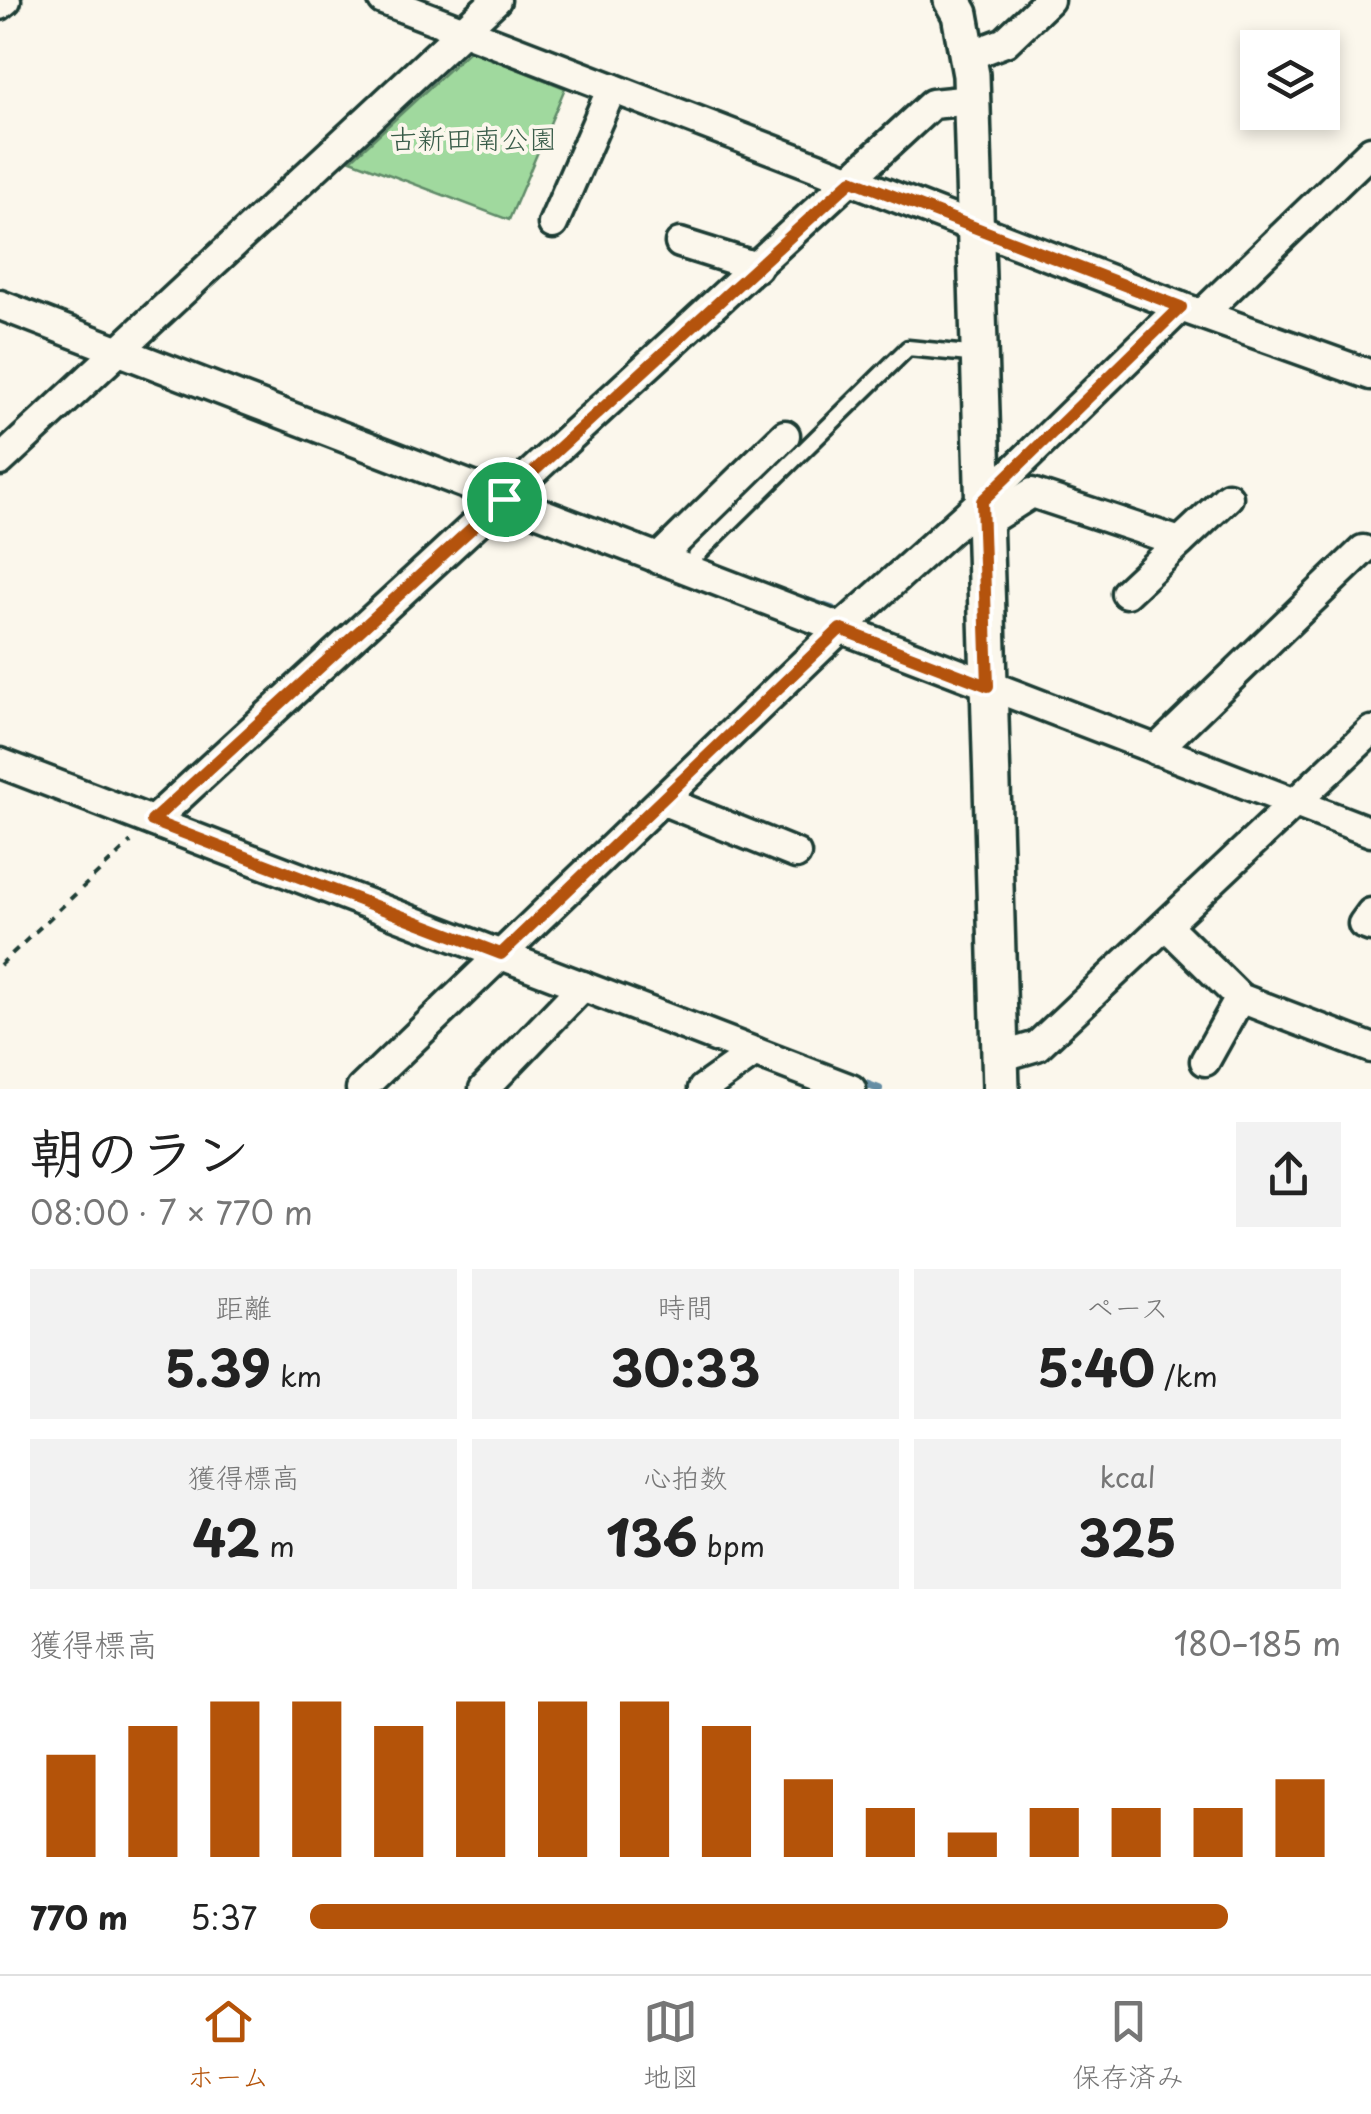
<!DOCTYPE html>
<html lang="ja">
<head>
<meta charset="utf-8">
<style>
	body { margin:0; font-family:"Playpen Sans","Klee One",sans-serif; background:#f2f2f2; color:#222; height:100vh; display:flex; flex-direction:column; font-size:38px; white-space:nowrap }
	* { box-sizing:border-box; margin:0 }
	p { font-size:32px; color:#767676 }
	.icon { flex:none; width:55px; height:55px; fill:none; stroke:currentColor; stroke-width:2; stroke-linecap:round; stroke-linejoin:round }
	.map { position:relative; height:1089px; overflow:hidden }
	.side { display:flex; flex-direction:column; background:#fff; flex:1 }
	.side>* { flex:none }
	.buttons { position:absolute; left:1240px; top:30px; display:grid; gap:20px }
	.buttons a { display:grid; place-items:center; width:100px; height:100px; border-radius:0px; background:#fff; box-shadow:0 5px 15px #0003; font-size:50px }
	.pin { position:absolute; display:grid; place-items:center; width:85px; height:85px; color:#fff; margin:-42px; border:5px solid #fff; border-radius:50%; box-shadow:0 2px 10px #0007 }
	.round { display:grid; place-items:center; flex:none; width:105px; height:105px; border-radius:0px; background:#f2f2f2 }
	.summary { display:flex; align-items:center; justify-content:space-between; height:170px; padding:0 30px }
	h1 { font-size:55px; font-weight:700; line-height:75px }
	.stats { display:grid; grid-template-columns:repeat(3,1fr); gap:15px; height:170px; padding:10px 30px }
	.stats div { display:grid; align-content:center; border-radius:0px; background:#f2f2f2; text-align:center }
	.stats b { font-size:50px; font-weight:700 }
	.stats small { font-size:28px; font-weight:400 }
	.stats p { font-size:28px }
	.chart { height:280px; padding:20px 30px }
	.chart p { display:flex; justify-content:space-between }
	.chart svg { width:100%; height:180px; margin-top:10px; stroke:#b45309; stroke-width:6 }
	ul { padding:0 30px; list-style:none; font-size:32px }
	li { display:grid; grid-template-columns:160px 120px 1fr; align-items:center; height:75px }
	li i { height:25px; border-radius:12px; background:#b45309 }
	.tab-bar { display:flex; justify-content:space-around; align-items:center; height:140px; border-top:2px solid #e0e0e0; background:#fff; font-size:28px; color:#767676 }
	.tab-bar a { display:grid; justify-items:center; gap:5px }
	.tab-bar .active { color:#b45309 }
	.map>svg:first-child { display:block }
</style>
</head>
<body>
<div class="map">
<svg width="1371" height="1089" viewBox="0 0 1371 1089">
	<rect width="100%" height="100%" fill="#fbf7ec"/>
	<filter id="ink" filterUnits="userSpaceOnUse"><feTurbulence type="fractalNoise" baseFrequency=".01" numOctaves="2"/><feDisplacementMap in="SourceGraphic" scale="20" xChannelSelector="R" yChannelSelector="G"/><feConvolveMatrix kernelMatrix="1 2 1 2 8 2 1 2 1" color-interpolation-filters="sRGB"/></filter>
	<g filter="url(#ink)">
		<polygon fill="#a0d99e" stroke="#608b69" stroke-width="2.5" points="470,50 565,88 509,220 351,160"/>
		<g fill="none" stroke-linecap="round" stroke-linejoin="round">
			<g stroke="#658da4" stroke-width="8">
				<polyline points="799,598 832,609"/>
				<polyline points="855,1080 879,1089"/>
			</g>
			<defs>
				<polyline id="service" points="696,556 908,348 979,355"/>
				<g id="minor">
					<polyline points="383,0 1181,307 1371,375"/>
					<polyline points="0,5 6,0"/>
					<polyline points="968,56 1005,42 1049,0"/>
					<polyline points="553,224 612,88"/>
					<polyline points="680,243 757,267"/>
					<polyline points="0,305 1371,832"/>
					<polyline points="1203,313 1371,151"/>
					<polyline points="0,461 496,0"/>
					<polyline points="983,524 1032,493 1180,542"/>
					<polyline points="658,559 785,435"/>
					<polyline points="1126,593 1228,497"/>
					<polyline points="1156,750 1363,550"/>
					<polyline points="0,763 851,1089"/>
					<polyline points="664,801 796,854"/>
					<polyline points="153,821 932,104 972,100"/>
					<polyline points="1371,913 1363,924 1371,927"/>
					<polyline points="1166,925 1240,998 1371,1048"/>
					<polyline points="1000,1057 1037,1046 1371,731"/>
					<polyline points="1205,1061 1240,998"/>
					<polyline points="361,1089 840,629 982,501 1181,307"/>
					<polyline points="484,1089 583,986"/>
					<polyline points="703,1089 755,1052"/>
				</g>
				<polyline id="tertiary" points="952,0 960,14 971,75 1001,1089"/>
			</defs>
			<use href="#service" stroke="#1f3d34" stroke-width="21"/>
			<use href="#minor" stroke="#1f3d34" stroke-width="35"/>
			<use href="#tertiary" stroke="#1f3d34" stroke-width="42"/>
			<polyline stroke="#1f3d34" stroke-width="4" stroke-dasharray="8 8" stroke-linecap="butt" points="0,965 131,842"/>
			<use href="#service" stroke="#fbf7ec" stroke-width="14"/>
			<use href="#minor" stroke="#fbf7ec" stroke-width="28"/>
			<use href="#tertiary" stroke="#fbf7ec" stroke-width="35"/>
		</g>
	</g>
	<g fill="none" stroke-linecap="round" stroke-linejoin="round" filter="url(#ink)">
		<defs>
			<polygon id="route" points="852,180 1181,307 982,501 988,686 840,629 501,954 152,821"/>
		</defs>
		<use href="#route" stroke="#fff" stroke-width="20"/>
		<use href="#route" stroke="#b45309" stroke-width="12"/>
	</g>
	<g text-anchor="middle" dominant-baseline="central" stroke-width="8" stroke-linejoin="round" paint-order="stroke">
		<g font-size="28" fill="#395c49" stroke="#fbf7ec">
			<text x="473" y="137">古新田南公園</text>
		</g>
	</g>
</svg>
<div class="buttons">
<a><svg class="icon" aria-label="layers" viewBox="0 0 24 24"><path d="M12 4l9 5-9 5-9-5zM3 14l9 5 9-5"/></svg></a>
</div>
<div class="pin" style="left:504px;top:499px;background:#1e9e55"><svg class="icon" aria-label="arrive" viewBox="0 0 24 24"><path d="M6 21V4h12l-3 4 3 4H6"/></svg></div>
</div>
<section class="side">
<div class="summary"><div><h1>朝のラン</h1><p>08:00 · 7 × 770 m</p></div><a class="round"><svg class="icon" aria-label="share" viewBox="0 0 24 24"><path d="M12 15V3M7 8l5-5 5 5M5 13v7h14v-7"/></svg></a></div>
<div class="stats">
<div><p>距離</p><b>5.39<small> km</small></b></div>
<div><p>時間</p><b>30:33</b></div>
<div><p>ペース</p><b>5:40<small> /km</small></b></div>
</div>
<div class="stats">
<div><p>獲得標高</p><b>42<small> m</small></b></div>
<div><p>心拍数</p><b>136<small> bpm</small></b></div>
<div><p>kcal</p><b>325</b></div>
</div>
<div class="chart"><p><span>獲得標高</span>180–185 m</p>
<svg viewBox="0 0 160 44" preserveAspectRatio="none"><path d="M5 44V19M15 44V12M25 44V6M35 44V6M45 44V12M55 44V6M65 44V6M75 44V6M85 44V12M95 44V25M105 44V32M115 44V38M125 44V32M135 44V32M145 44V32M155 44V25"/></svg>
</div>
<ul>
<li><b>770 m</b>5:37<i style="width:89%"></i></li>
</ul>
</section>
<nav class="tab-bar">
<a class="active"><svg class="icon" aria-label="home" viewBox="0 0 24 24"><path d="M3 11l9-7 9 7M6 9v11h12V9"/></svg>ホーム</a>
<a><svg class="icon" aria-label="map" viewBox="0 0 24 24"><path d="M3 6l6-2 6 2 6-2v14l-6 2-6-2-6 2zM9 4v14M15 6v14"/></svg>地図</a>
<a><svg class="icon" aria-label="saved" viewBox="0 0 24 24"><path d="M7 4h10v16l-5-4-5 4z"/></svg>保存済み</a>
</nav>
</body>
</html>
